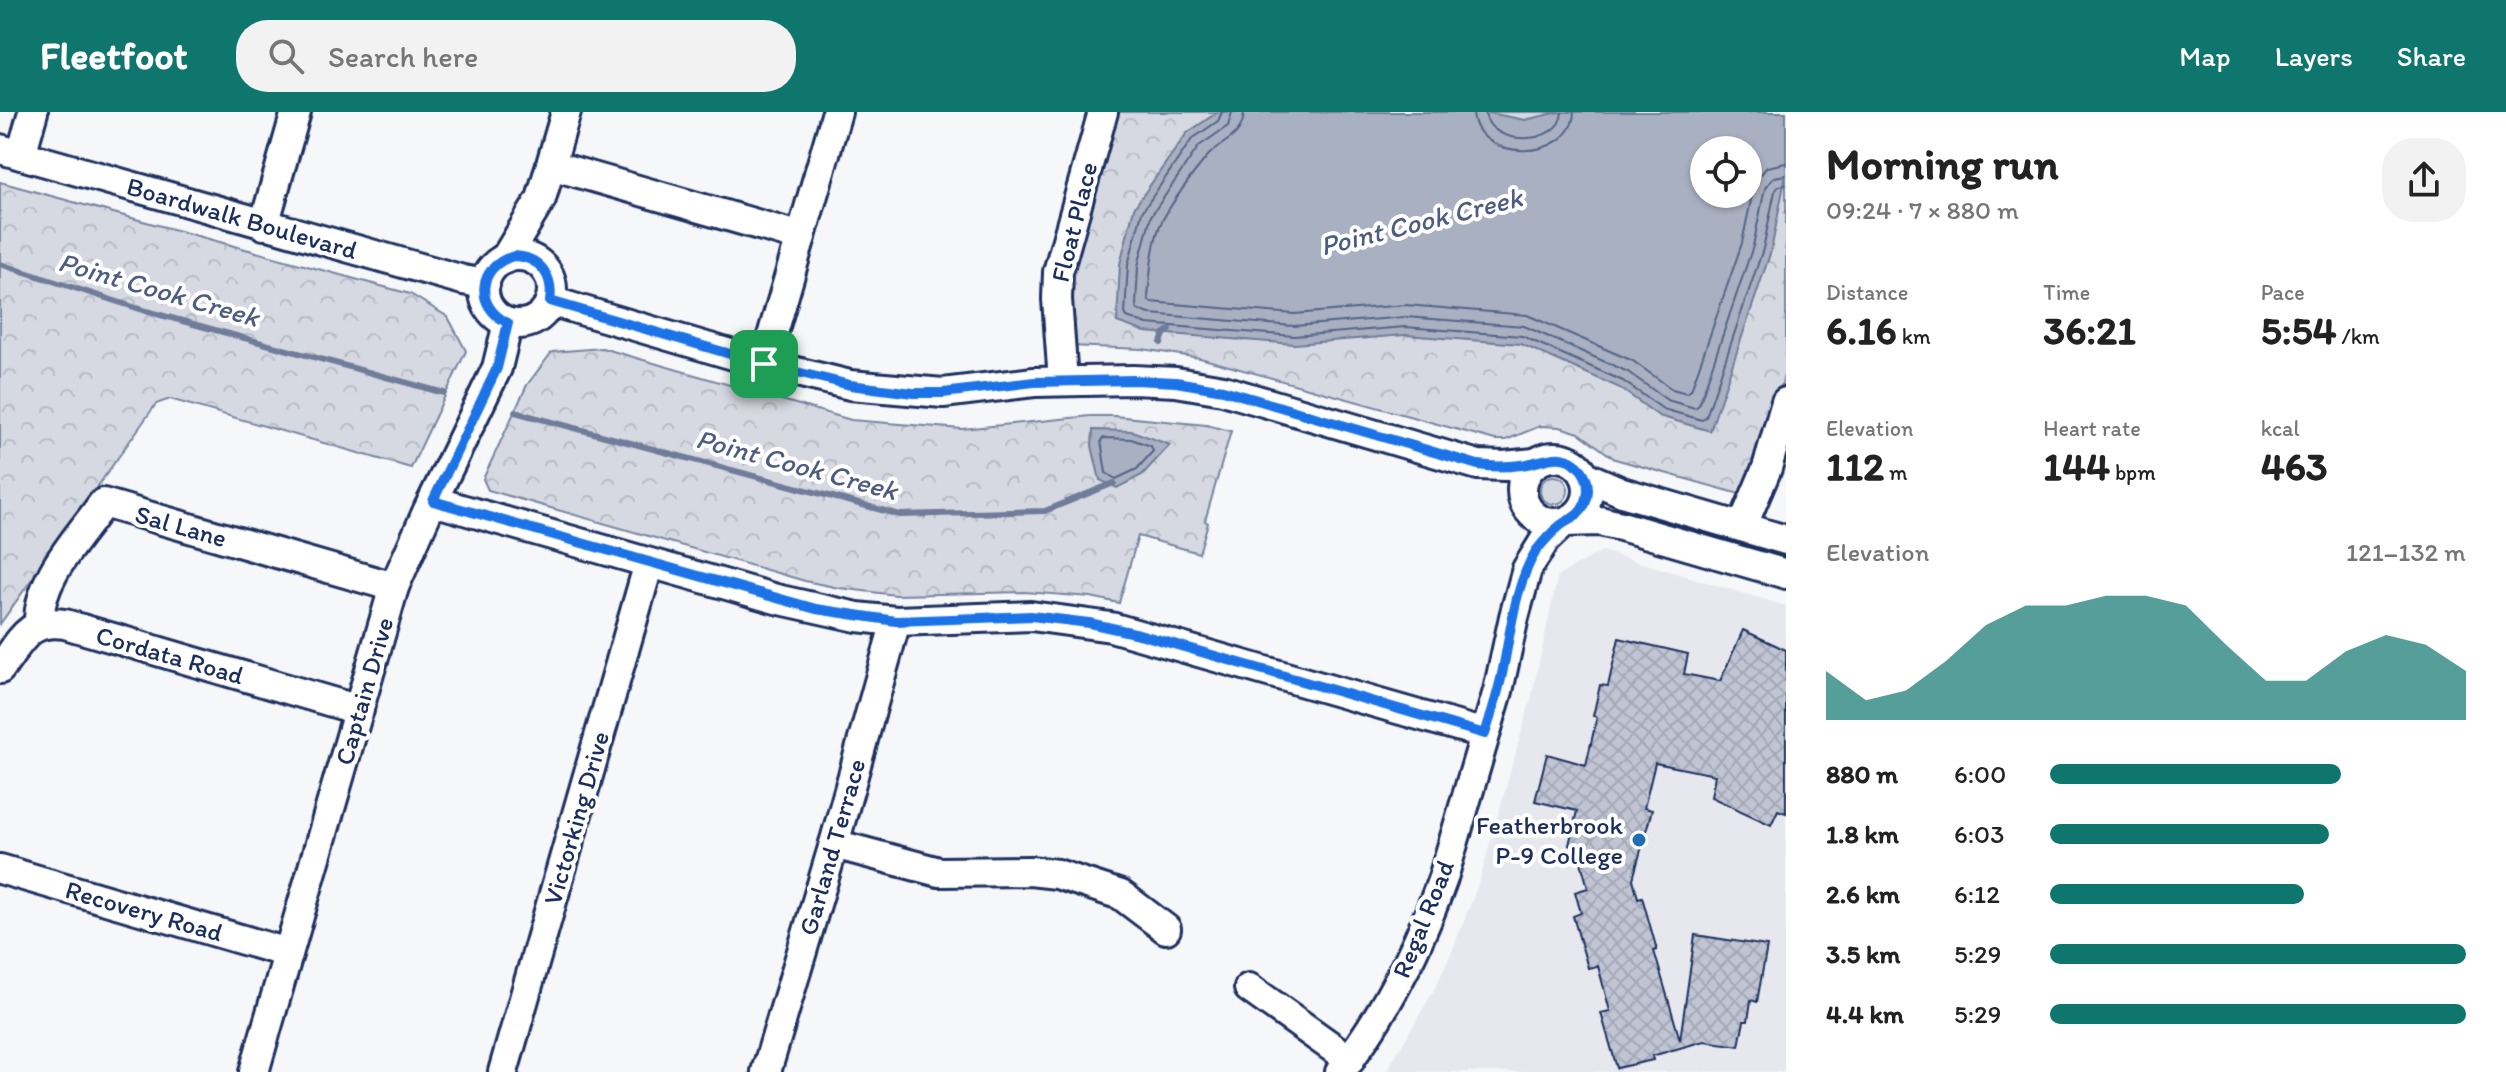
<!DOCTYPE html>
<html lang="en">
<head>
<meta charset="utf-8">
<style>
	body { margin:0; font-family:Itim,sans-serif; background:#f2f2f2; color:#222; height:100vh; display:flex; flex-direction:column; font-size:30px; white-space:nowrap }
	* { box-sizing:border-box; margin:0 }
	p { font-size:26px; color:#767676 }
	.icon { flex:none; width:44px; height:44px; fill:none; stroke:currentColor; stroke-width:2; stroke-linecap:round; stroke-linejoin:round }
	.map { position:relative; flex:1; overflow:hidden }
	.side { display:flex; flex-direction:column; background:#fff; width:720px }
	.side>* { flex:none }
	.tools { position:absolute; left:1690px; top:24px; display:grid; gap:16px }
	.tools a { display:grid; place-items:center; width:72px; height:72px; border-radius:50%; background:#fff; box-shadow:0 2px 6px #0004; font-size:40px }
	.pin { position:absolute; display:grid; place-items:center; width:68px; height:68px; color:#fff; margin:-34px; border-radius:16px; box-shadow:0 4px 12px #0006 }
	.round { display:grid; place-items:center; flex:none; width:84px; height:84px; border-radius:32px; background:#f2f2f2 }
	.headline { display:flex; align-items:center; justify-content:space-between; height:136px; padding:0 40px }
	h1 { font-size:44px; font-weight:700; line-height:60px }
	.metrics { display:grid; grid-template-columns:repeat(3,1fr); gap:12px; height:136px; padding:8px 40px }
	.metrics div { display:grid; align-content:center }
	.metrics b { font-size:40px; font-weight:700 }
	.metrics small { font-size:22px; font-weight:400 }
	.metrics p { font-size:22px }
	.chart { height:224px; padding:16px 40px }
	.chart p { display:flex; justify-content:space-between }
	.chart svg { width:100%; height:144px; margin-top:8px; fill:#0f766e; opacity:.7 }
	ul { padding:0 40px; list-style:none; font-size:26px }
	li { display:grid; grid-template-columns:128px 96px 1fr; align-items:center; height:60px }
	li i { height:20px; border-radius:10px; background:#0f766e }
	header { display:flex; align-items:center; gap:48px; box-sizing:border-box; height:112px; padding:0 40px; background:#0f766e; color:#fff }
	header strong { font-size:38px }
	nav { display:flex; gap:44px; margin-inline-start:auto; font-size:28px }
	.search { width:560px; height:72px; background:#f2f2f2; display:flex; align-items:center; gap:20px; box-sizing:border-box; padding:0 28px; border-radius:32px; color:#767676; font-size:30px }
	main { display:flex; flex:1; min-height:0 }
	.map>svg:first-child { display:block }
</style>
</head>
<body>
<header>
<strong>Fleetfoot</strong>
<div class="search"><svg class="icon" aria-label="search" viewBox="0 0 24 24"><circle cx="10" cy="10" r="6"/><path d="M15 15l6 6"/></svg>Search here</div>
<nav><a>Map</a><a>Layers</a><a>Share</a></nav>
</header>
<main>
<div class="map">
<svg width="1786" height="960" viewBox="0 0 1786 960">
	<defs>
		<pattern id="park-crowns" width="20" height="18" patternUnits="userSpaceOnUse" patternTransform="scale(2)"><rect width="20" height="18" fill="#d6d9e2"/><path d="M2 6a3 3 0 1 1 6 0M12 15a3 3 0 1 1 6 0" fill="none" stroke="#b7bbc4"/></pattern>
		<pattern id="building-cross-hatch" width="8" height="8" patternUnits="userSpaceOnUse" patternTransform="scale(2)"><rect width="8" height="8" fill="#c0c4d3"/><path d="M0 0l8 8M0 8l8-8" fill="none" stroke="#a4a9b8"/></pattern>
	</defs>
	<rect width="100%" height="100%" fill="#f6f7f9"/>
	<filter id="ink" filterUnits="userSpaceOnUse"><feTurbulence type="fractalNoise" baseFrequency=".0125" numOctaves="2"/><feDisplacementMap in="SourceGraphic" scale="16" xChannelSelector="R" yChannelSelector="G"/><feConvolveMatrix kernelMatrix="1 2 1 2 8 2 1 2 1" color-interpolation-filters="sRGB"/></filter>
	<g filter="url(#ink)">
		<polygon fill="#e6e8ee" points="1602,439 1786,494 1786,960 1386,960 1434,878 1453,837 1479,770 1531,587 1558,464"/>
		<g fill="#d6d9e2" stroke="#7884a0" stroke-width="2">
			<circle cx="1554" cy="378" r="14"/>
			<polygon points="1598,382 1786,436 1785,452 1593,400"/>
		</g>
		<g fill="url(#park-crowns)" stroke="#7884a0" stroke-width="2" fill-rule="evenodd">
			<path d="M 1112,0 L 1786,0 L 1786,257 L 1752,375 L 1743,383 L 1615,347 L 1579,321 L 1560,315 L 1540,314 L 1506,328 L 1495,328 L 1200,246 L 1142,237 L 1070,234 L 1071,141 ZM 1704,38 L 1748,38 L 1748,82 L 1704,82 Z"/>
			<polygon points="0,70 410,182 448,205 466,239 411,356 170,287 156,292 0,512"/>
			<polygon points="602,236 851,308 962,317 1090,304 1114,304 1206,313 1231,319 1205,409 1208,411 1199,441 1138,424 1119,491 1091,485 1025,480 896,483 839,476 805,469 488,378 483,367 527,273 552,240"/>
		</g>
		<g fill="#a9b0c1" stroke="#707c99" stroke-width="2" fill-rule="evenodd">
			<path d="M 1218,0 L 1484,0 L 1525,8 L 1559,0 L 1786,0 L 1786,62 L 1771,139 L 1710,319 L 1659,304 L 1620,276 L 1521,232 L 1405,223 L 1294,232 L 1145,220 L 1117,210 L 1120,152 L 1134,96 L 1187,21 ZM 1748,38 L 1748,82 L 1704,82 L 1704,38 Z"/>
			<polygon points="1093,318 1132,319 1170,333 1142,363 1117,376 1100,368 1092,334"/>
		</g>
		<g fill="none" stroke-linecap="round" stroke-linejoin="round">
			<g stroke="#546386" stroke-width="2">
				<polyline points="1222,0 1218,9 1192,27 1142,100 1128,153 1125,201 1127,205 1147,212 1294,224 1405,215 1522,224 1623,269 1663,297 1702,308 1706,305 1763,137 1775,79 1779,74 1786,73"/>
				<polyline points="1232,0 1228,14 1199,34 1151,104 1138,154 1136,194 1138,198 1150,202 1294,214 1406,205 1524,214 1628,260 1667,288 1695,296 1699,293 1753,134 1765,76 1774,65 1786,63"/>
				<path d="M 1244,0 C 1243,27 1221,28 1206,46 C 1192,63 1174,88 1163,107 C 1152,128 1150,163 1148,186 L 1150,190 L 1294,202 L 1406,193 L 1527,203 L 1633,249 L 1672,277 L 1687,281 L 1691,278 L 1742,131 L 1755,69 L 1767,55 L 1786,51"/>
				<path d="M 1473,0 C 1475,51 1572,51 1574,0"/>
				<path d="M 1485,0 C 1488,35 1560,35 1562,0"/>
				<polygon points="1104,326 1131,327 1151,334 1153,339 1137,357 1116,367 1106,361 1101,328"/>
			</g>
			<g stroke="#707c99" stroke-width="6">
				<polyline points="0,152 146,199 444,281"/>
				<polyline points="1161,231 1164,222 1170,218"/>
				<polyline points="515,300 900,403 1045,399 1114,371"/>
			</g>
		</g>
		<polygon fill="url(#building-cross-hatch)" stroke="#1b2f5e" stroke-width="2" points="1743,518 1786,538 1786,701 1778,698 1771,713 1711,685 1715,663 1655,651 1644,696 1652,698 1633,767 1638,786 1642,785 1657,838 1654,839 1680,928 1695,823 1767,834 1757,890 1751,888 1748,909 1744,909 1739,934 1704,929 1652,944 1653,948 1617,956 1601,901 1610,899 1598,854 1588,856 1573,804 1581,801 1575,780 1588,776 1577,735 1569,733 1577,699 1535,689 1547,642 1586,653 1597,605 1593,604 1600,573 1608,574 1619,526 1688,542 1684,562 1720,569"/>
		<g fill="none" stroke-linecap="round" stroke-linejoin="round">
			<defs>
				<g id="minor">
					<polyline points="0,37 463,168 485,172"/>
					<polyline points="21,43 33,0"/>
					<polyline points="551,53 801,125"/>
					<polyline points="264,113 296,0"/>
					<circle cx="518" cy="178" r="34"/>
					<polyline points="505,147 541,87 566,0"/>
					<polyline points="550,189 764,252 850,273 943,281 1034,270 1133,268 1176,270 1223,278 1478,353 1504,354 1535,351"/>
					<polyline points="764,252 837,0"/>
					<polyline points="1063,269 1057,187 1058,160 1103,0"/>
					<circle cx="1555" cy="378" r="33"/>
					<polyline points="1585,364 1622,380 1786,428"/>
					<polyline points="433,389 776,487 857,505 896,509 1031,504 1111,515 1485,622"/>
					<polyline points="1565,410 1599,409 1621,414 1786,462"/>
					<polyline points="1742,415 1767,356 1786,290"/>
					<path d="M 39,512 C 38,466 78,427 103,391 L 394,475"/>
					<path d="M 0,557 C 20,531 27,506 65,512 L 359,598"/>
					<polyline points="834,732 939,760 1030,759 1057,762 1121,783 1166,817"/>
					<polyline points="0,757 288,841"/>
					<polyline points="1249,876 1350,948"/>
					<polyline points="254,960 394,475 428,398 497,256 508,211"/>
					<polyline points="503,960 649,451"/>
					<polyline points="766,960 834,732 896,509"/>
					<path d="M 1340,960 C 1386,901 1418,836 1443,766 L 1498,579 L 1514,505 L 1527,457 L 1545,428 L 1563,411"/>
				</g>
			</defs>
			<use href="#minor" stroke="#1b2f5e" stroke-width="34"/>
			<use href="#minor" stroke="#fff" stroke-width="28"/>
		</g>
	</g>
	<g fill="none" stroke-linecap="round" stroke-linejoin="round" filter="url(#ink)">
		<defs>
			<path id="route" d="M 514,144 C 540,145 554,164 550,189 L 764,252 L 850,273 L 913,281 L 943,281 L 1034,270 L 1133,268 L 1176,270 L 1223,278 L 1478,353 C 1492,355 1506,355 1521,353 C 1541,351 1560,337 1578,354 C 1592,367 1591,390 1577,403 C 1572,407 1566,409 1561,413 C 1552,420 1543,430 1536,439 C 1515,473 1511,518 1503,557 C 1499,579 1492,600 1485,622 L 1139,522 L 1089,511 L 1031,504 L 896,509 L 816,497 L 433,389 L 497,256 L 508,211 C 474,195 477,154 514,144 Z"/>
		</defs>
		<use href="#route" stroke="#fff" stroke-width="16"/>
		<use href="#route" stroke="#1a73e8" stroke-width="10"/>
	</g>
	<circle fill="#1f6fb2" stroke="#fff" stroke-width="3" cx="1639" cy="728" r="8"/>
	<g text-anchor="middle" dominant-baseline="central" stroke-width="8" stroke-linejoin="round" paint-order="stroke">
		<g font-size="26" fill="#1b2f5e" stroke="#fff">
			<text transform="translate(242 106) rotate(16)">Boardwalk Boulevard</text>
			<text transform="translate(1074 110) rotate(-76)">Float Place</text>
			<text transform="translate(181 414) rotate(16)">Sal Lane</text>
			<text transform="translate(170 543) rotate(16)">Cordata Road</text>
			<text transform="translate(364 579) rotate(-74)">Captain Drive</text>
			<text transform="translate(576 706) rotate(-74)">Victorking Drive</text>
			<text transform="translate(832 735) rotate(-74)">Garland Terrace</text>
			<text transform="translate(144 799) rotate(16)">Recovery Road</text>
			<text transform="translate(1423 807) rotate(-68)">Regal Road</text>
		</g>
		<g font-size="26" fill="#1b2f5e" stroke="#fff" text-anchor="end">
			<text x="1623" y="713">Featherbrook<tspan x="1623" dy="30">P-9 College</tspan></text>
		</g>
		<g font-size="28" font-style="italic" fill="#4d5c81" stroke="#fff">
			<text transform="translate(1421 109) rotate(-14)">Point Cook Creek</text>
			<text transform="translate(159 177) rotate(16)">Point Cook Creek</text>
			<text transform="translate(797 352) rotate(15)">Point Cook Creek</text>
		</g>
	</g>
</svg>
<div class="tools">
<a><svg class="icon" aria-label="locate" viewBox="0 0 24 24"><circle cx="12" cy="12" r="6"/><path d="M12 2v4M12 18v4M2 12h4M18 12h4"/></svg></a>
</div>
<div class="pin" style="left:764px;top:252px;background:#1e9e55"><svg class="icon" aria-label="arrive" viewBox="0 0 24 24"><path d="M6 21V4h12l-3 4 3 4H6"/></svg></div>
</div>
<section class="side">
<div class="headline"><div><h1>Morning run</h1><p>09:24 · 7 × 880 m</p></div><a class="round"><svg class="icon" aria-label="share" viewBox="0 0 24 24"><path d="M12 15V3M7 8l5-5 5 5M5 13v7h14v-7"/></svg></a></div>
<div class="metrics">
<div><p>Distance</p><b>6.16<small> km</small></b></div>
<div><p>Time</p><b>36:21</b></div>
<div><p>Pace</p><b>5:54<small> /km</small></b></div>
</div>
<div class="metrics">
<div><p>Elevation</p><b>112<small> m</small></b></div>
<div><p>Heart rate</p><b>144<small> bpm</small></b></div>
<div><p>kcal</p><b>463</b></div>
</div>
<div class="chart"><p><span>Elevation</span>121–132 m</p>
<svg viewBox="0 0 160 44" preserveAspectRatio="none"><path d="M0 44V29L10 38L20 35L30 26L40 15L50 9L60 9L70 6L80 6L90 9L100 21L110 32L120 32L130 23L140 18L150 21L160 29V44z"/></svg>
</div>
<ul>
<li><b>880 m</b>6:00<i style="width:70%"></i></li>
<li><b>1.8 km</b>6:03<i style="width:67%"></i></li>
<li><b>2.6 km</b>6:12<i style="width:61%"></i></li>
<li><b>3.5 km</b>5:29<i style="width:100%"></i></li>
<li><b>4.4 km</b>5:29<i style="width:100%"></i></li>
</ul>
</section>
</main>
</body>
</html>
